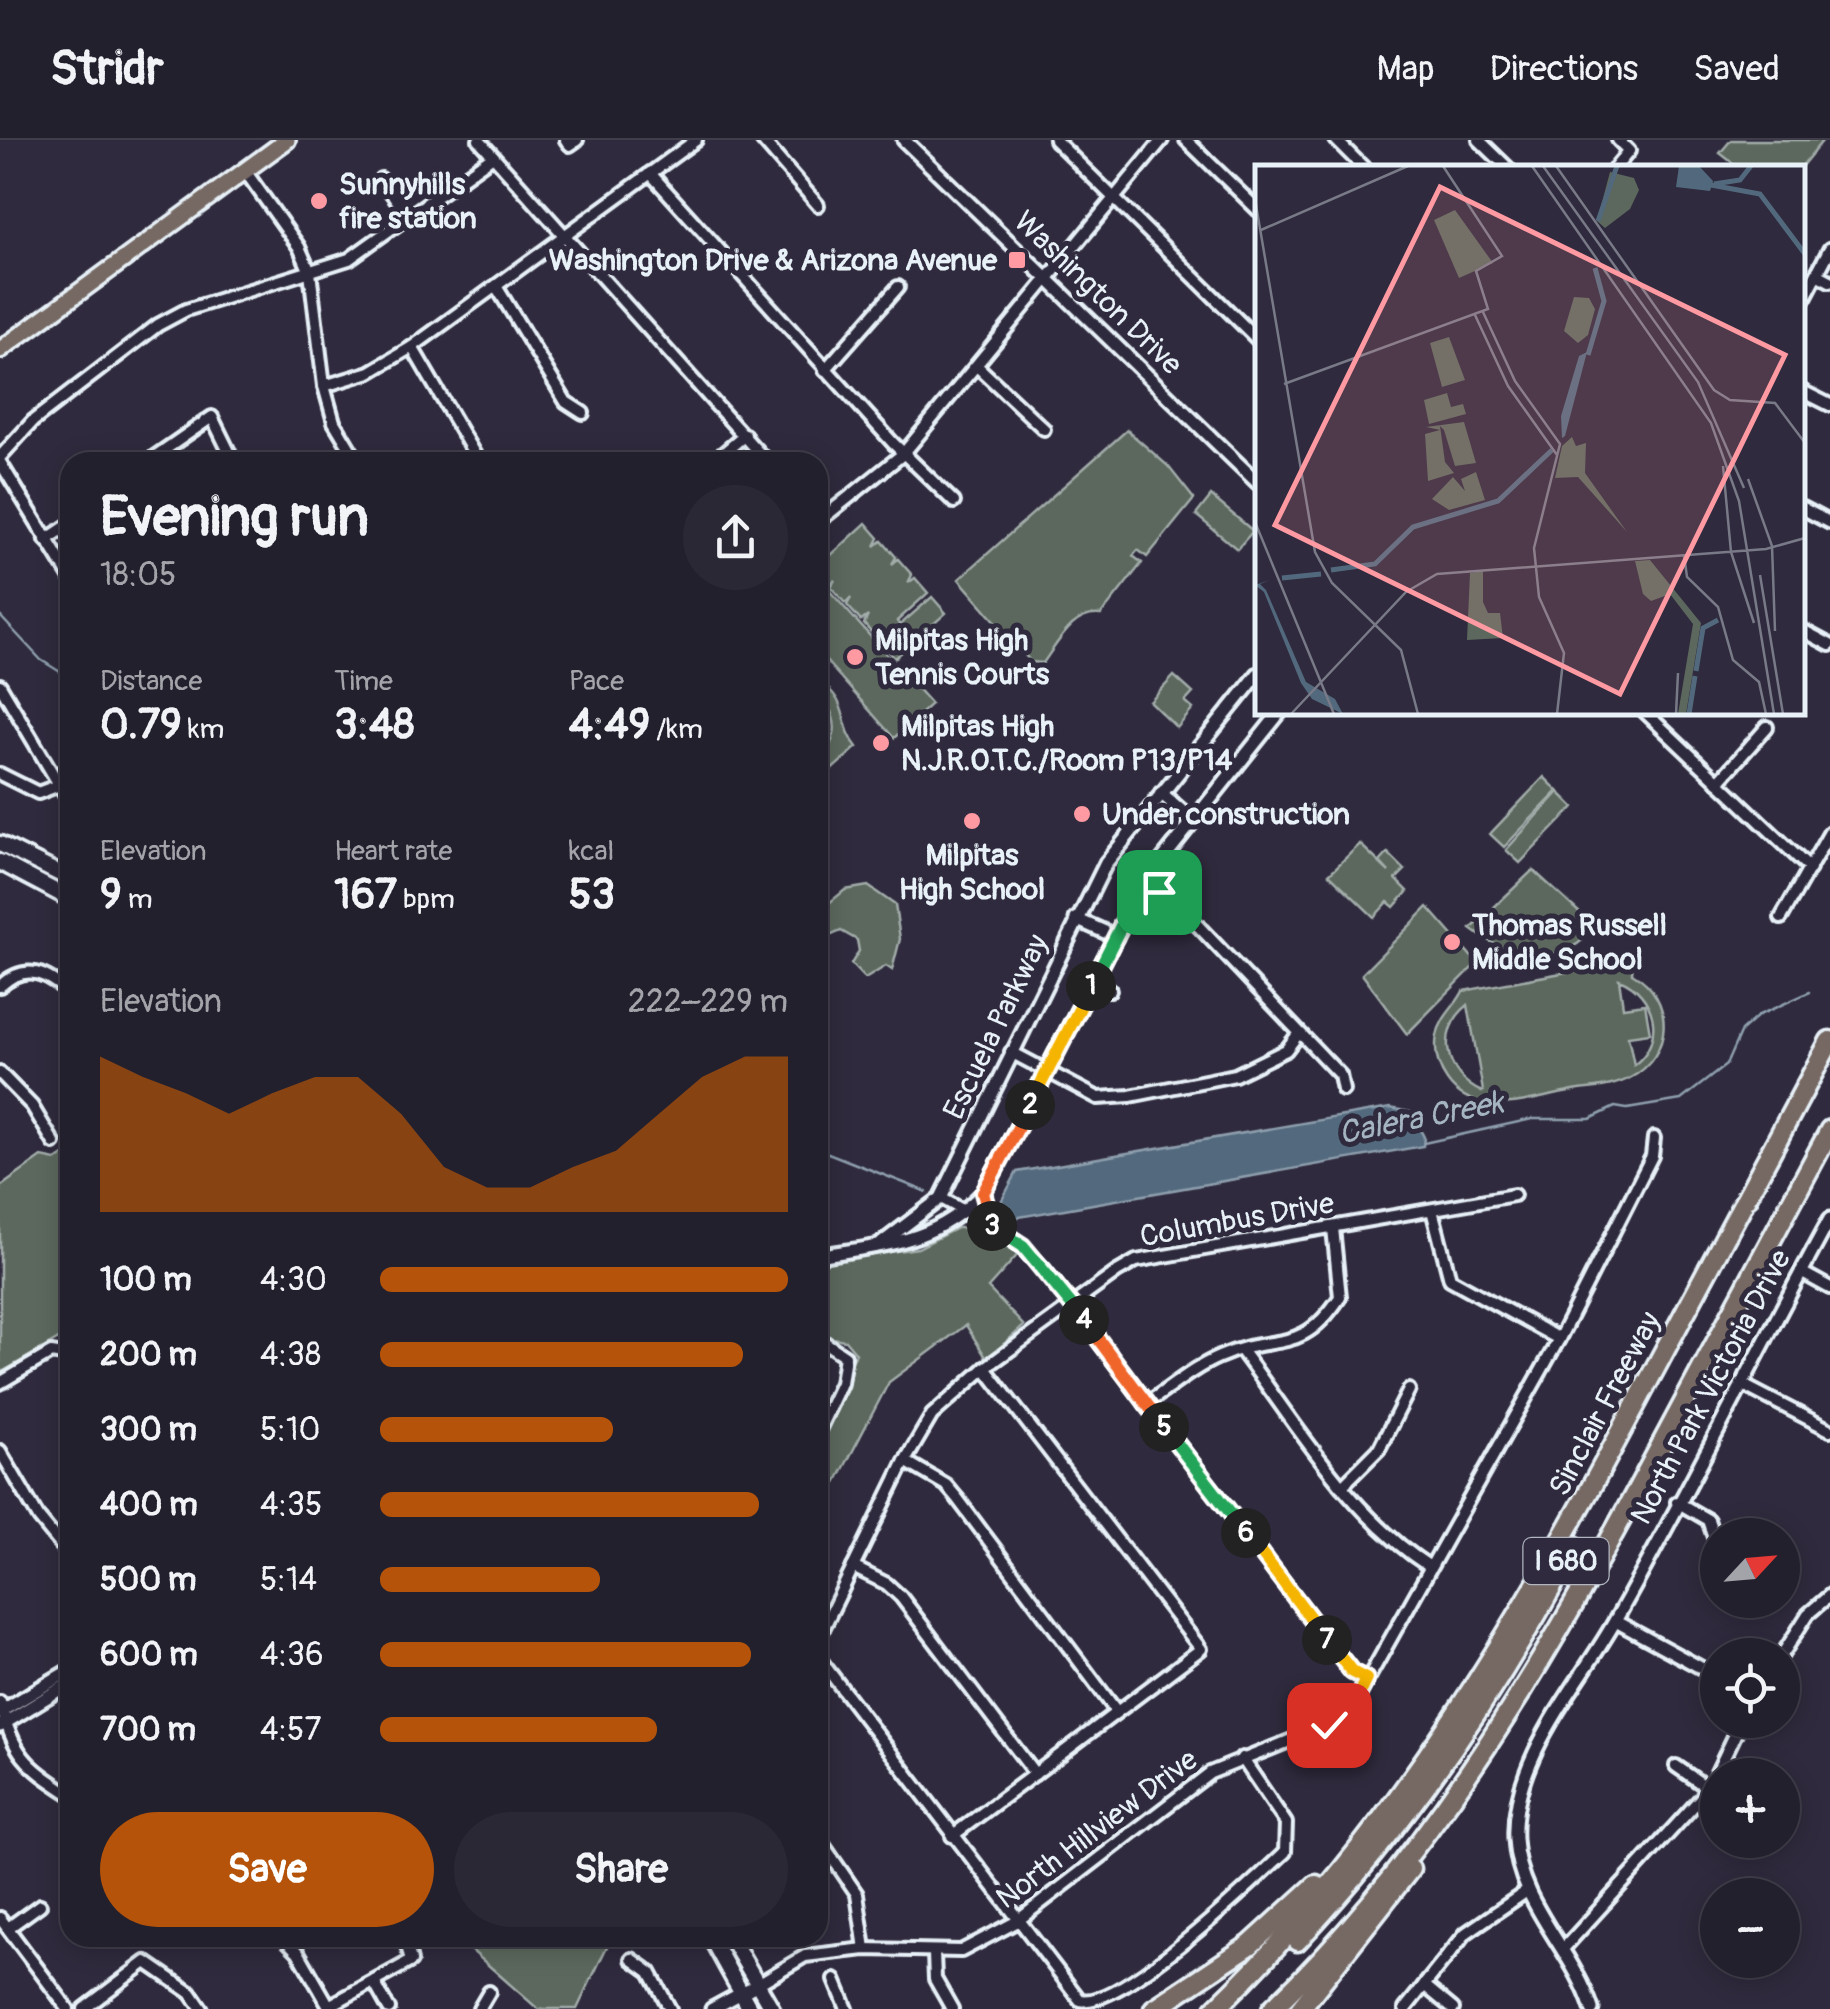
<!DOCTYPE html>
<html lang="en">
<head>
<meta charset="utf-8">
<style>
	body { margin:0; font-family:Pangolin,sans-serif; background:#2b2836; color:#f1f3f6; height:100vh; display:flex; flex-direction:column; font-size:38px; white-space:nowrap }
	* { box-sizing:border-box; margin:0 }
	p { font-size:32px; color:#a3a3aa }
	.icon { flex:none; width:55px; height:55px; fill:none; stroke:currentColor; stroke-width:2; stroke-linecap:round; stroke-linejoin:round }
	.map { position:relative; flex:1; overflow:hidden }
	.panel { position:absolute; left:60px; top:312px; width:768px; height:1495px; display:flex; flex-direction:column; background:#23202e; border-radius:30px; box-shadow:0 5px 25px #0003,0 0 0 2px #403e4a }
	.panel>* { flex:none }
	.needle { width:65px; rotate:64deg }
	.tools { position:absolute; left:1700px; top:1378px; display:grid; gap:20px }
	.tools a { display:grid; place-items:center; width:100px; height:100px; border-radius:50%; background:#23202e; box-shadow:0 5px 25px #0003,0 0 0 2px #403e4a; font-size:50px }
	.pin { position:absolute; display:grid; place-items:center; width:85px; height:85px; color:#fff; margin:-42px; border-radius:20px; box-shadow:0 5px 15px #0006 }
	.km { position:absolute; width:50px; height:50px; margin:-25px; border-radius:50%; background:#222; color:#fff; font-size:28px; line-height:50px; text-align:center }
	.round { display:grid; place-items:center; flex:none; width:105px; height:105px; border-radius:52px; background:#2b2836 }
	.head { display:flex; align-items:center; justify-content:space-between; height:170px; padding:0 40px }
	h1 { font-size:55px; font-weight:700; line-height:75px }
	.figures { display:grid; grid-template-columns:repeat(3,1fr); gap:15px; height:170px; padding:10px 40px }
	.figures div { display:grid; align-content:center }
	.figures b { font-size:42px; font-weight:700 }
	.figures small { font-size:28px; font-weight:400 }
	.figures p { font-size:28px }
	.chart { height:280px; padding:20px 40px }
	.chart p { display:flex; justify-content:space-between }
	.chart svg { width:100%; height:180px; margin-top:10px; fill:#b45309; opacity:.7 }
	.button { display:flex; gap:20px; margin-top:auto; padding:20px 40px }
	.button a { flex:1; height:115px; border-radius:60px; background:#b45309; color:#fff; font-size:40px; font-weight:700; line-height:115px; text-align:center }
	.button a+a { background:#2b2836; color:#f1f3f6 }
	ul { padding:0 40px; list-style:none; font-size:32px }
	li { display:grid; grid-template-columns:160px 120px 1fr; align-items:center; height:75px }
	li i { height:25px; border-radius:12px; background:#b45309 }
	header { display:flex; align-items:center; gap:60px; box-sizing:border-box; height:140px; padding:0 50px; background:#23202e; border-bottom:2px solid #403e4a }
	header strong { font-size:48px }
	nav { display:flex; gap:55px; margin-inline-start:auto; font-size:35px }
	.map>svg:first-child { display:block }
</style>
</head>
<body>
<header>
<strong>Stridr</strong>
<nav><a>Map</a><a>Directions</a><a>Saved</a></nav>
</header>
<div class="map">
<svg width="1830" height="1869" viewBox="0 0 1830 1869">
	<rect width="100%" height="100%" fill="#2f2a3d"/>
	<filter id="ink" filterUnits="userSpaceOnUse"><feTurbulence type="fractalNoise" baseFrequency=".01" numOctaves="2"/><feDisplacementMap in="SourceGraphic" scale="20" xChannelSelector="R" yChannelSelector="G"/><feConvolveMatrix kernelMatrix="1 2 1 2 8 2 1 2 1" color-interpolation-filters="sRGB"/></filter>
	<g filter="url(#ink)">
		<g fill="#5c685d" stroke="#a2acaa" stroke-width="2.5" fill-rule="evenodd">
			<polygon points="1731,0 1823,0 1801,27 1738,27 1720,13"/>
			<path d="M 1127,290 L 1168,326 L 1194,359 L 1147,417 L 1138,410 L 1133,416 L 1142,423 L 1101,475 C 1073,471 1058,503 1043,523 L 1031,522 L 959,439 Z"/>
			<polygon points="1211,356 1253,391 1237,409 1196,375"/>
			<polygon points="866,383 879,398 875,406 882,401 896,417 892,424 898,419 912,435 908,443 915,438 928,453 897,481 900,485 932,457 946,473 895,518 881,503 887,498 884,494 877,499 864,484 868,476 861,481 847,465 851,458 845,463 831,447 835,440 829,444 818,432 818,427"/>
			<polygon points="818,438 931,564 894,598 818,512"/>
			<polygon points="1174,536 1193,553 1185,562 1193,569 1177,588 1150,562"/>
			<path d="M 818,541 C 851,561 838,584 857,607 L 818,642 C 817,613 848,599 828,566 L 824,570 L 831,583 L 818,586 Z"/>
			<polygon points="1544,637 1558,651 1504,707 1490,694"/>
			<polygon points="1559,652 1574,667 1520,723 1506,710"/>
			<polygon points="1360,704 1389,732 1380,722 1388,713 1405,730 1396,739 1408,751 1394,767 1388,762 1374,777 1329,734"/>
			<path d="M 1533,730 L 1595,787 C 1562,830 1509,818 1471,789 Z"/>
			<polygon points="868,746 895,765 900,799 892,830 886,826 865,839 851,824 859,811 857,800 841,791 827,797 818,787 818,772 845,750"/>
			<polygon points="1428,767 1477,823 1407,894 1362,834"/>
			<path d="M 1633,820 L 1632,833 C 1676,858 1673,916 1630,938 C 1612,948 1588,948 1569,952 C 1530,959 1474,980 1447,940 C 1438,927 1434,911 1437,896 C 1440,877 1457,865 1463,851 ZM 1619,839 C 1655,853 1667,900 1634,925 L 1628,896 L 1650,893 L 1645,864 L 1623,867 ZM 1468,865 L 1483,951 L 1482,952 C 1446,936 1434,892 1468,865 Z"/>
			<polygon points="70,1011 70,1185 60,1191 62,1197 0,1233 0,1047 42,1017 56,1020"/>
			<polygon points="957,1088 975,1088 1021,1111 988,1148 1024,1186 987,1219 966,1185 889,1242 818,1377 818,1309 848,1247 846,1236 856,1213 845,1200 826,1197 818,1187 818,1122 918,1108"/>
			<polygon points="473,1798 611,1798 577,1869 538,1869 470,1809"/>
		</g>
		<polygon fill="#52697d" stroke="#8e9fae" stroke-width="2.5" points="1390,968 1411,972 1424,997 1423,1006 1008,1079 996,1071 1017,1032"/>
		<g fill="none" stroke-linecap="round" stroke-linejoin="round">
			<g stroke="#8e9fae" stroke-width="2.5">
				<polyline points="0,476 41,520 70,538"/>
				<polyline points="1424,1003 1532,979 1590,979 1615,967 1627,969 1681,960 1726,925 1741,891 1759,875 1810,852"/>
				<polyline points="818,1009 927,1052"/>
			</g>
			<defs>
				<g id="minor">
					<polyline points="479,0 767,322"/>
					<polyline points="566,0 570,5 577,0"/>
					<polyline points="762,0 818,65"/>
					<polyline points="1055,0 1258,200"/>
					<polyline points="1186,0 1258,70"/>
					<polyline points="1336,0 1364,28"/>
					<polyline points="1479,0 1508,28"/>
					<polyline points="1615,28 1629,11 1618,0"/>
					<polyline points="245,31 299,107 310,132 324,246 334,282 358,322"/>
					<polyline points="650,33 893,303 954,362"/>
					<polyline points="381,39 409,76"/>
					<polyline points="1817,134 1830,141"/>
					<polyline points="496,146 566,262 583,273"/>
					<polyline points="412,207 479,322"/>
					<polyline points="978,227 1044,289"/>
					<polyline points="825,230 898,147"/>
					<polyline points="324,246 370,232 412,207 696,0"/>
					<polyline points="1802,251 1830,265"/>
					<polyline points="0,317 33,281 158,185 186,170 349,119 493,16"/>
					<polyline points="0,322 70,437"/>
					<polyline points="147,322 212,277 234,322"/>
					<polyline points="713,322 745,295"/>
					<polyline points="1802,368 1830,383"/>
					<polyline points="818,382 903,314 1162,0"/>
					<polyline points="46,400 70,384"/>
					<polyline points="1802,490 1830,505"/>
					<polyline points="0,545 70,663"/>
					<polyline points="1645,572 1810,729"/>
					<polyline points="0,634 38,653 70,641"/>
					<polyline points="1718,642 1767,587"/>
					<polyline points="1143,744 1183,770 1340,935 1343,950"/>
					<polyline points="1781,778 1830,692"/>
					<polyline points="1093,842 1110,850"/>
					<path d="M 0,846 C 26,822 47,833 70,854"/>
					<polyline points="1011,912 1098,958 1130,956 1235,935 1286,910 1299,893"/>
					<polyline points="0,933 32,966 54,1003"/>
					<polyline points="941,1058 1011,1097 1044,1129 1352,1532 1366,1539"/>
					<polyline points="1432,1070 1450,1139 1559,1199"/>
					<polyline points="1801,1132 1830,1148"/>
					<polyline points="818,1198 845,1216 841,1243 818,1292"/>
					<path d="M 1241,1210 C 1298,1286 1349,1375 1430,1427"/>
					<polyline points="0,1243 51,1213 63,1215 70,1227"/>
					<polyline points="1741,1244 1830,1290"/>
					<path d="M 1146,1264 C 1170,1248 1193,1228 1219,1217 C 1274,1192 1300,1218 1340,1157 L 1333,1088"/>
					<polyline points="0,1311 39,1378 70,1416"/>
					<polyline points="905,1321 946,1345 957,1358 1117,1572"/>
					<polyline points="1343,1345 1379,1309 1409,1250"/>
					<polyline points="1677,1362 1708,1380 1714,1397"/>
					<polyline points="853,1427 887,1444 901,1457 1035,1634"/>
					<polyline points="1615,1481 1718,1537"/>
					<polyline points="818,1499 905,1321 932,1275 985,1228 1117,1132 1136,1121 1514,1055"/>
					<polyline points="1782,1515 1808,1474 1830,1455"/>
					<path d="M 818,1517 L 1080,1860 C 1121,1869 1252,1743 1285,1712 L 1286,1683 L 1242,1618"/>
					<path d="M 0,1562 C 14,1615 25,1625 70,1654"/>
					<polyline points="1676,1626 1709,1649"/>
					<polyline points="952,1696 1201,1509 985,1228"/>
					<polyline points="818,1697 857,1754 865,1809"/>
					<polyline points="0,1778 68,1869"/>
					<polyline points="8,1788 40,1765"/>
					<polyline points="284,1798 298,1812 329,1866 411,1821 405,1798"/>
					<polyline points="1564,1808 1709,1649 1742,1580"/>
					<polyline points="934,1813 935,1839 952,1869"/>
					<polyline points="632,1819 650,1832 670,1869"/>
					<polyline points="835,1840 847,1869"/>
					<polyline points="375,1844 389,1869"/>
					<polyline points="758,1844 805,1816 865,1809 961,1811 1016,1782 1210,1633 1329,1585 1355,1562 1559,1199 1652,1016 1654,998"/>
					<polyline points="1424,1845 1453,1869"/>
					<polyline points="84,1869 146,1822 191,1853 202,1869"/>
					<polyline points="479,1869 489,1852"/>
					<polyline points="1405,1869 1466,1793 1527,1751"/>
				</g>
				<g id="tertiary">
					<polyline points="904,0 1258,343"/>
					<polyline points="1802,162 1830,109"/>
					<polyline points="1161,653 1192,680"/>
					<polyline points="1076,779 1116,797"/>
					<polyline points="983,1053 992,1087"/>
					<polyline points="882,1103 941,1058 1106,723 1258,534"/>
					<path d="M 818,1116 C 885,1104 932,1105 983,1053 L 1143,744 L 1280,572"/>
					<polyline points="0,1572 70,1530"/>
					<polyline points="0,1586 70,1543"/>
					<polyline points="712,1869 758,1844"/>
					<path d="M 1592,1869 C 1573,1809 1518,1764 1515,1699 C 1511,1618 1578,1547 1615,1481 C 1690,1349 1757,1212 1830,1079"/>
				</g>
				<g id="secondary">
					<polyline points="0,704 70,739"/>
					<polyline points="0,722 70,759"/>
					<polyline points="711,1798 750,1869"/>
					<polyline points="731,1798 772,1869"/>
				</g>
				<polyline id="primary" points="0,210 287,0"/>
				<g id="motorway">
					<path d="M 1297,1801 C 1408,1683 1499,1549 1574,1406"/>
					<polyline points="1154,1869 1250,1805 1316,1745"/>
					<path d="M 1215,1869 C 1400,1691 1525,1473 1644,1249 C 1706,1133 1768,1017 1830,901"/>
					<path d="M 1272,1869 C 1438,1710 1551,1511 1658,1311 C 1716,1204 1773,1097 1830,990"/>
					<polyline points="1300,1869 1410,1729"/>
				</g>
			</defs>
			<use href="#minor" stroke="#e8f1f8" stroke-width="18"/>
			<use href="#tertiary" stroke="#e8f1f8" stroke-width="19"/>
			<use href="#secondary" stroke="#e8f1f8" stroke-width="21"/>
			<use href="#primary" stroke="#e8f1f8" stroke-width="22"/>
			<use href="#motorway" stroke="#e8f1f8" stroke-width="25"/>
			<use href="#minor" stroke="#2f2a3d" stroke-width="10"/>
			<use href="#tertiary" stroke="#2f2a3d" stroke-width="11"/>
			<use href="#secondary" stroke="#2f2a3d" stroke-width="14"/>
			<use href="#primary" stroke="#766964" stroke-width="15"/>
			<use href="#motorway" stroke="#766964" stroke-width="18"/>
		</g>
	</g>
	<g fill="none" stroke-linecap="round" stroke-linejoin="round" filter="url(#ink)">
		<defs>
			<polyline id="split-1" points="1091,846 1142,744 1159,752"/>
			<polyline id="split-2" points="1030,965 1091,846"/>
			<polyline id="split-3" points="992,1086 983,1053 1030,965"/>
			<polyline id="split-4" points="992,1086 1023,1106 1084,1180"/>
			<polyline id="split-5" points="1084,1180 1164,1287"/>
			<polyline id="split-6" points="1164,1287 1246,1393"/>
			<polyline id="split-7" points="1246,1393 1327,1500"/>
			<polyline id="split-8" points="1327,1500 1352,1532 1366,1539 1355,1562 1329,1585"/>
		</defs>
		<use href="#split-1" stroke="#fff" stroke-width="20"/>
		<use href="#split-2" stroke="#fff" stroke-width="20"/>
		<use href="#split-3" stroke="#fff" stroke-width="20"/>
		<use href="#split-4" stroke="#fff" stroke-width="20"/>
		<use href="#split-5" stroke="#fff" stroke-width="20"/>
		<use href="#split-6" stroke="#fff" stroke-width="20"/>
		<use href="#split-7" stroke="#fff" stroke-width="20"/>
		<use href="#split-8" stroke="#fff" stroke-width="20"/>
		<use href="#split-1" stroke="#22a559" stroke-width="12"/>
		<use href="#split-2" stroke="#f5b400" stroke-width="12"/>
		<use href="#split-3" stroke="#f0652b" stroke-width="12"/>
		<use href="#split-4" stroke="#22a559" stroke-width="12"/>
		<use href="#split-5" stroke="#f0652b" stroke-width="12"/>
		<use href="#split-6" stroke="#22a559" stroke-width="12"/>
		<use href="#split-7" stroke="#f5b400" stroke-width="12"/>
		<use href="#split-8" stroke="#f5b400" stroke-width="12"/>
	</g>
	<g fill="#ff9aa2" stroke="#2f2a3d" stroke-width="4">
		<circle cx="319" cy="61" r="10"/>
		<rect x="1007" y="110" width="20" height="20" rx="5"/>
		<circle cx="855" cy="517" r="10"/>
		<circle cx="881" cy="603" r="10"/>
		<circle cx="1082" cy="674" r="10"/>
		<circle cx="972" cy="681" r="10"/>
		<circle cx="1452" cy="802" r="10"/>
	</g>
	<g text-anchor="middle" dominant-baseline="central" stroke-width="10" stroke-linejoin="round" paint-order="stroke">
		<rect fill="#2f2a3d" stroke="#b0b5c0" stroke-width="2.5" x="1523.5" y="1398" width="85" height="46" rx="8"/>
		<g font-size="28" font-weight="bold" fill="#e8f1f8">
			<text x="1566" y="1421">I 680</text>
		</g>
		<g font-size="30" font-weight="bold" fill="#e8f1f8" stroke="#2f2a3d" text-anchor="start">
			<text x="339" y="44">Sunnyhills<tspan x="339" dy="34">fire station</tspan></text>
			<text x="997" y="120" text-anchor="end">Washington Drive &amp; Arizona Avenue</text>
			<text x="875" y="500">Milpitas High<tspan x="875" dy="34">Tennis Courts</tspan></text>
			<text x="901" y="586">Milpitas High<tspan x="901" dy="34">N.J.R.O.T.C./Room P13/P14</tspan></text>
			<text x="1102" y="674">Under construction</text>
			<text x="972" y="715" text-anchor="middle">Milpitas<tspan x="972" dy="34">High School</tspan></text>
			<text x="1472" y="785">Thomas Russell<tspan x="1472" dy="34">Middle School</tspan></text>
		</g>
		<g font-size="30" fill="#e8f1f8" stroke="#2f2a3d">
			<text transform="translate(1098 153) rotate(44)">Washington Drive</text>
			<text transform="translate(996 887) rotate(-64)">Escuela Parkway</text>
			<text transform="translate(1237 1080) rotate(-10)">Columbus Drive</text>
			<text transform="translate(1711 1247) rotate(-62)">North Park Victoria Drive</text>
			<text transform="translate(1605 1264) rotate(-62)">Sinclair Freeway</text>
			<text transform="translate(1097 1689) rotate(-37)">North Hillview Drive</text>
		</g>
		<g font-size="32" font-style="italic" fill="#a4b4c1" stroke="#2f2a3d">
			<text transform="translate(1421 978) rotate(-11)">Calera Creek</text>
		</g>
	</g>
	<g transform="translate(1255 25)">
		<rect width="550" height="550" fill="#2f2a3d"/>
		<path d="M 355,7 L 379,13 L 384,25 L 375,44 L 350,63 L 342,56 ZM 200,45 L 238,98 L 204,113 L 179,55 ZM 319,132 L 334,133 L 340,144 L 333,170 L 323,178 L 309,166 ZM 194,172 L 210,215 L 187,222 L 175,178 ZM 192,228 L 196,242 L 208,239 L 211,249 L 174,259 L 169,235 ZM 209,257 L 221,298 L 200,301 L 189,265 L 185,261 L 190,297 L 199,308 L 173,316 L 170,269 L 185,265 L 171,262 ZM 317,272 L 321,281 L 331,278 L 330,308 L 372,367 L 323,312 L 300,313 L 307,281 ZM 221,307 L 230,335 L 194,345 L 177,334 L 198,312 L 210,326 L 206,314 ZM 395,395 L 446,458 L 431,549 L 423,549 L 438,459 L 415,429 L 396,436 L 388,429 L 380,396 ZM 228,406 L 228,437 L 233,448 L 245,448 L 248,473 L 212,475 L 215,408 Z" fill="#5c685d"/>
		<path d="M 424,1 L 444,1 L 458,16 L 455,26 L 421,22 ZM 332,187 L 310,271 L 307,273 L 306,251 L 324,191 ZM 15,415 L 5,419 L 11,425 L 51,517 L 80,534 L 88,549 L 57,534 L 46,518 L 9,427 L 0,420 Z" fill="#52697d"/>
		<path fill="none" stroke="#52697d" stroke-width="5" d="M 459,19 L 485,15 L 496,1M 456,20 L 505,29 L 550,89M 343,56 L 362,1M 333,190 L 349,136 L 340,103M 76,405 L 120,399 L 158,362 L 243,336 L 297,285M 27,413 L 66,409M 441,506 L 448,463 L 463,455M 434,549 L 440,511"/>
		<path fill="none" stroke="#797a88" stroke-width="2.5" d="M 277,1 L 456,258 L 484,336 L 519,549M 288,1 L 443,217 L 489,323M 301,1 L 459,225 L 475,235 L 520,238 L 550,278M 0,34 L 60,387 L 77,418 L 146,485 L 163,549M 6,65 L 153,1M 228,147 L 260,216 L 305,279 L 279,383 L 284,432 L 309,488 L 302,549M 220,150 L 253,221 L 302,290M 29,219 L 233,144 L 221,106 L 247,91 L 188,1M 468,301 L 476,387 L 499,458M 493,314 L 517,381 L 520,466M 0,357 L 79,549M 429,390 L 432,412 L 463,442 L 478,495 L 504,517 L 511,549M 505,410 L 528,549M 36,549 L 151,427 L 182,409 L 511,384 L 550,373M 421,549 L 423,508"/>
		<path fill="#ff9aa2" fill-opacity="0.15" stroke="#ff9aa2" stroke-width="5" d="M 185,22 L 530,190 L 365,529 L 20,360 Z"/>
		<rect width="550" height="550" fill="none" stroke="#e8f1f8" stroke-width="5"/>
	</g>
</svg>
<div class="tools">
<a><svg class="needle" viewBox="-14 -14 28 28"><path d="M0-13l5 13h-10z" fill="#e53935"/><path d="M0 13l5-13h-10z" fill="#a3a3aa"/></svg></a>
<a><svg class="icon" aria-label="locate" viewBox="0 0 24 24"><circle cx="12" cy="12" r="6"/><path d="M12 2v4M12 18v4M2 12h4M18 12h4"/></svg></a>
<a>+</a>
<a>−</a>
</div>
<div class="pin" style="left:1159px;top:752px;background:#1e9e55"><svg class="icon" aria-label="arrive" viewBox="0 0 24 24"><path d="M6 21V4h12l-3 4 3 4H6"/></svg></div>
<div class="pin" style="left:1329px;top:1585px;background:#d93025"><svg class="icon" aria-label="check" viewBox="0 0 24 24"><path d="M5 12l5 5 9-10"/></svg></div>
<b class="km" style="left:1091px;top:846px">1</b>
<b class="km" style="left:1030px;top:965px">2</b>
<b class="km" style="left:992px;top:1086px">3</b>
<b class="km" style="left:1084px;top:1180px">4</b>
<b class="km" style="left:1164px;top:1287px">5</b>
<b class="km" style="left:1246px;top:1393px">6</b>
<b class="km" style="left:1327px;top:1500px">7</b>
<section class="panel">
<div class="head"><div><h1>Evening run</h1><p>18:05</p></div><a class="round"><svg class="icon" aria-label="share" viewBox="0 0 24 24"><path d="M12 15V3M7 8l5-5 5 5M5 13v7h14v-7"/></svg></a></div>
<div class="figures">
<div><p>Distance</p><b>0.79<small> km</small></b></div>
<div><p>Time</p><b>3:48</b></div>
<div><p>Pace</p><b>4:49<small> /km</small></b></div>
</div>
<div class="figures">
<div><p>Elevation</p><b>9<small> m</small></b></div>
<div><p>Heart rate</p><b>167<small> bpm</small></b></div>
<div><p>kcal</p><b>53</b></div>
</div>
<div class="chart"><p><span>Elevation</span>222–229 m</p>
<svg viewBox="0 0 160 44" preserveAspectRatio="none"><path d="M0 44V6L10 11L20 15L30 20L40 15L50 11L60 11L70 20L80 33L90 38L100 38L110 33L120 29L130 20L140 11L150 6L160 6V44z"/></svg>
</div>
<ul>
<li><b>100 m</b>4:30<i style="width:100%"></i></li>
<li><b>200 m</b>4:38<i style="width:89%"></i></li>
<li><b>300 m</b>5:10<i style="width:57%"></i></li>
<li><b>400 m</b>4:35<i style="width:93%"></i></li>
<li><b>500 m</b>5:14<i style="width:54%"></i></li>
<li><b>600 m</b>4:36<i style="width:91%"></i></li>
<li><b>700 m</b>4:57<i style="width:68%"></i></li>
</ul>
<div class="button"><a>Save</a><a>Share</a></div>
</section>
</div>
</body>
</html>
